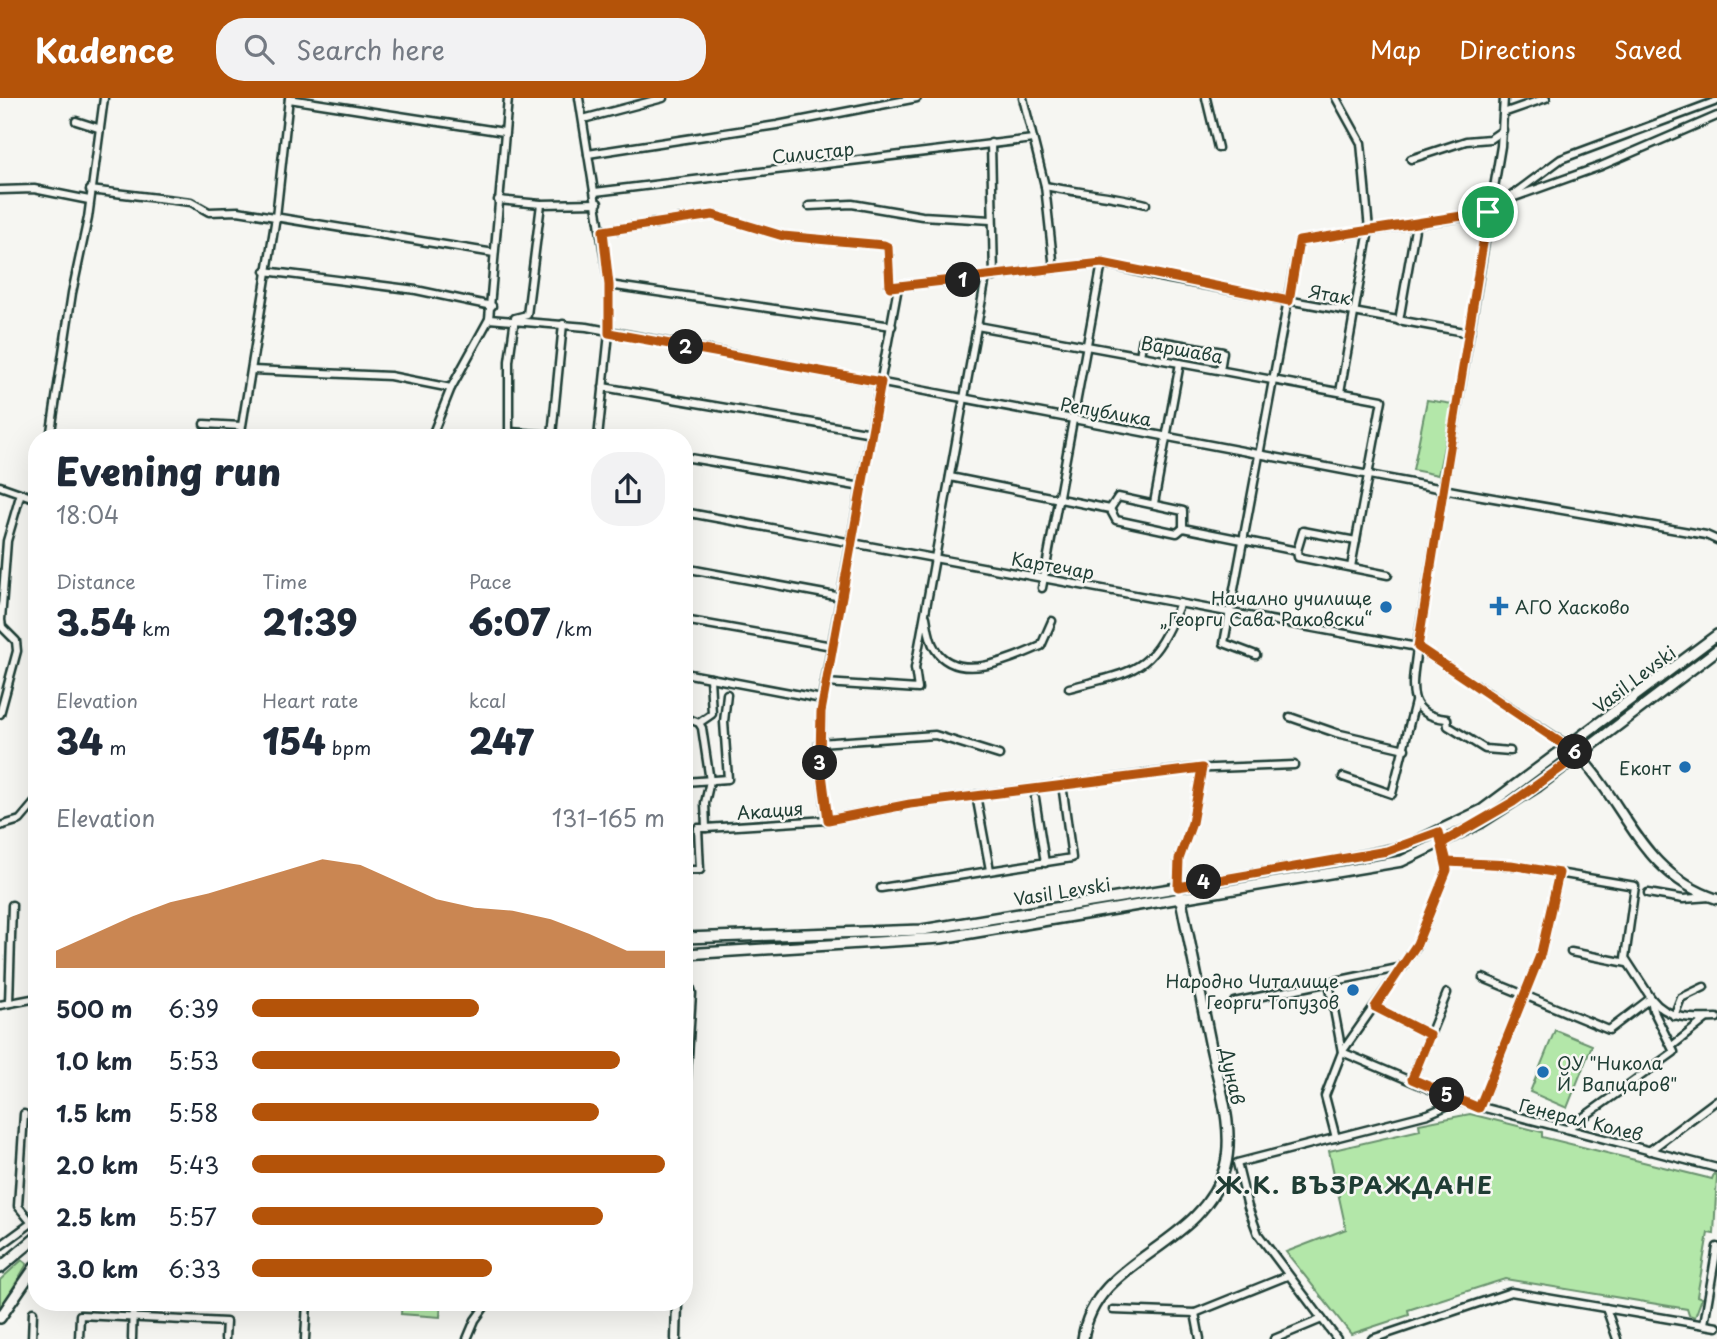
<!DOCTYPE html>
<html lang="en">
<head>
<meta charset="utf-8">
<style>
	body { margin:0; font-family:"Playpen Sans",sans-serif; background:#f2f2f3; color:#1f2937; height:100vh; display:flex; flex-direction:column; font-size:26px; white-space:nowrap }
	* { box-sizing:border-box; margin:0 }
	p { font-size:23px; color:#747a83 }
	.icon { flex:none; width:38px; height:38px; fill:none; stroke:currentColor; stroke-width:2; stroke-linecap:round; stroke-linejoin:round }
	.map { position:relative; flex:1; overflow:hidden }
	.details { position:absolute; left:28px; top:331px; width:665px; height:882px; display:flex; flex-direction:column; background:#fff; border-radius:28px; box-shadow:0 7px 28px #0002 }
	.details>* { flex:none }
	.pin { position:absolute; display:grid; place-items:center; width:60px; height:60px; color:#fff; margin:-30px; border:4px solid #fff; border-radius:50%; box-shadow:0 2px 7px #0007 }
	.km { position:absolute; width:35px; height:35px; margin:-18px; border-radius:50%; background:#222; color:#fff; font-size:19px; line-height:35px; text-align:center }
	.round { display:grid; place-items:center; flex:none; width:74px; height:74px; border-radius:28px; background:#f2f2f3 }
	.summary { display:flex; align-items:center; justify-content:space-between; height:119px; padding:0 28px }
	h1 { font-size:38px; font-weight:800; line-height:52px }
	.figures { display:grid; grid-template-columns:repeat(3,1fr); gap:10px; height:119px; padding:7px 28px }
	.figures div { display:grid; align-content:center }
	.figures b { font-size:35px; font-weight:800 }
	.figures small { font-size:19px; font-weight:400 }
	.figures p { font-size:19px }
	.chart { height:196px; padding:14px 28px }
	.chart p { display:flex; justify-content:space-between }
	.chart svg { width:100%; height:126px; margin-top:7px; fill:#b45309; opacity:.7 }
	ul { padding:0 28px; list-style:none; font-size:23px }
	li { display:grid; grid-template-columns:112px 84px 1fr; align-items:center; height:52px }
	li i { height:18px; border-radius:9px; background:#b45309 }
	header { display:flex; align-items:center; gap:42px; box-sizing:border-box; height:98px; padding:0 35px; background:#b45309; color:#fff }
	header strong { font-size:33px }
	nav { display:flex; gap:38px; margin-inline-start:auto; font-size:24px }
	.search { width:490px; height:63px; background:#f2f2f3; display:flex; align-items:center; gap:18px; box-sizing:border-box; padding:0 24px; border-radius:28px; color:#747a83; font-size:26px }
	.map>svg:first-child { display:block }
</style>
</head>
<body>
<header>
<strong>Kadence</strong>
<div class="search"><svg class="icon" aria-label="search" viewBox="0 0 24 24"><circle cx="10" cy="10" r="6"/><path d="M15 15l6 6"/></svg>Search here</div>
<nav><a>Map</a><a>Directions</a><a>Saved</a></nav>
</header>
<div class="map">
<svg width="1717" height="1241" viewBox="0 0 1717 1241">
	<rect width="100%" height="100%" fill="#f6f6f2"/>
	<filter id="ink" filterUnits="userSpaceOnUse"><feTurbulence type="fractalNoise" baseFrequency=".0143" numOctaves="2"/><feDisplacementMap in="SourceGraphic" scale="14" xChannelSelector="R" yChannelSelector="G"/><feConvolveMatrix kernelMatrix="1 2 1 2 8 2 1 2 1" color-interpolation-filters="sRGB"/></filter>
	<g filter="url(#ink)">
		<g fill="#b3e7a9" stroke="#69926e" stroke-width="2">
			<polygon points="1427,302 1453,306 1438,377 1413,372"/>
			<polygon points="1555,932 1592,947 1567,1010 1530,994"/>
			<polygon points="1470,1016 1542,1034 1542,1039 1712,1081 1714,1076 1717,1077 1714,1136 1708,1135 1697,1198 1702,1200 1695,1219 1689,1217 1687,1211 1505,1181 1408,1212 1409,1217 1351,1236 1286,1154 1346,1131 1329,1053 1420,1032 1419,1026"/>
			<polygon points="22,1162 27,1166 0,1212 0,1182"/>
			<polygon points="402,1204 441,1204 440,1219 401,1216"/>
		</g>
		<g fill="none" stroke-linecap="round" stroke-linejoin="round">
			<defs>
				<g id="minor">
					<polyline points="579,0 609,187 609,235 598,340"/>
					<polyline points="1023,0 1045,88 1054,171"/>
					<polyline points="1206,0 1218,50"/>
					<polyline points="1336,0 1361,45 1369,132 1340,294"/>
					<path d="M 1504,0 L 1501,48 L 1417,549 C 1414,581 1401,617 1447,621 L 1448,628 L 1485,651 L 1510,653"/>
					<polyline points="289,1 504,34"/>
					<polyline points="1506,14 1546,0"/>
					<polyline points="583,21 663,0"/>
					<polyline points="76,23 98,30"/>
					<polyline points="991,45 994,179"/>
					<polyline points="588,56 777,27 917,0"/>
					<polyline points="1411,61 1466,43 1490,41 1503,32"/>
					<path d="M 1045,88 C 1078,95 1113,97 1146,106"/>
					<polyline points="0,92 34,91 89,102"/>
					<polyline points="90,92 191,104 209,114 238,113 494,155"/>
					<polyline points="595,94 1033,41"/>
					<polyline points="1509,101 1601,68 1717,18"/>
					<polyline points="498,102 541,106 598,105"/>
					<polyline points="809,108 852,106 922,118 991,122"/>
					<polyline points="1488,115 1561,61 1717,3"/>
					<polyline points="603,133 713,117 783,138 884,147 888,149 890,189 1102,165 1159,179 1470,235"/>
					<polyline points="265,173 416,192 492,208"/>
					<polyline points="609,187 892,228"/>
					<polyline points="489,221 587,229 1459,394 1706,437 1717,442"/>
					<polyline points="1399,223 1416,125"/>
					<polyline points="977,228 1382,302 1351,469"/>
					<polyline points="1140,258 1143,240 1223,254 1220,272"/>
					<polyline points="252,272 390,278 451,290"/>
					<polyline points="603,289 872,335"/>
					<polyline points="204,326 241,328"/>
					<polyline points="510,334 552,337 563,226"/>
					<polyline points="50,340 72,195 88,120 104,0"/>
					<polyline points="240,340 276,119 289,0"/>
					<polyline points="431,340 451,290 489,221 508,0"/>
					<polyline points="509,340 509,263 515,220 527,217 541,106"/>
					<polyline points="684,359 862,389"/>
					<polyline points="950,379 1110,411 1116,422 1177,435 1183,430"/>
					<polyline points="0,388 37,401"/>
					<polyline points="1154,405 1180,265"/>
					<polyline points="1110,411 1118,399 1183,413 1183,430 1297,453 1298,459 1388,477"/>
					<polyline points="684,414 1417,549 1569,648"/>
					<polyline points="1297,453 1303,433 1356,443"/>
					<polyline points="684,470 841,499"/>
					<polyline points="1042,490 1102,165"/>
					<path d="M 926,519 C 928,530 929,542 935,551 C 957,586 1012,561 1041,548 L 1052,523"/>
					<polyline points="684,522 832,548"/>
					<polyline points="1256,557 1224,545 1299,143 1488,115"/>
					<polyline points="684,575 822,601"/>
					<polyline points="825,585 918,591 915,570 986,179"/>
					<path d="M 1069,590 C 1139,572 1151,575 1180,505"/>
					<polyline points="0,616 17,553 16,543 2,529 1,522 7,443 20,398"/>
					<polyline points="684,619 699,625 702,630 710,683 705,705 706,730 698,730 700,772 684,772"/>
					<polyline points="1290,619 1336,635 1405,651"/>
					<polyline points="699,625 712,616 710,580"/>
					<polyline points="819,645 935,637 999,657"/>
					<polyline points="1343,679 1392,696 1415,604"/>
					<polyline points="684,684 728,681 724,624 727,596"/>
					<polyline points="976,697 990,772"/>
					<polyline points="1035,700 1045,765"/>
					<polyline points="827,722 820,660 822,601 898,189"/>
					<polyline points="0,728 20,722 37,702"/>
					<polyline points="706,730 827,722 910,706 1187,671 1294,667"/>
					<polyline points="1447,764 1511,767 1635,788 1625,860 1651,900 1653,912 1674,954 1567,1031"/>
					<polyline points="1178,789 1179,761 1192,725 1202,670"/>
					<polyline points="881,790 1072,760 1062,686"/>
					<polyline points="1648,795 1683,801 1710,799"/>
					<polyline points="1571,854 1627,865"/>
					<path d="M 1483,880 L 1609,932 L 1651,900 C 1668,922 1692,921 1717,920"/>
					<polyline points="1329,885 1342,954 1458,1003"/>
					<polyline points="1234,904 1403,869"/>
					<polyline points="9,905 12,807"/>
					<polyline points="0,907 37,900"/>
					<polyline points="1375,909 1430,937"/>
					<polyline points="1674,918 1681,900 1704,889"/>
					<polyline points="1672,948 1706,921"/>
					<polyline points="1412,981 1447,895"/>
					<polyline points="1479,1010 1541,855 1559,775"/>
					<polyline points="24,1016 18,1108 32,1125"/>
					<polyline points="1336,1040 1325,998 1342,954 1417,847 1447,772 1439,734"/>
					<polyline points="1649,1053 1717,1002"/>
					<polyline points="0,1148 37,1121"/>
					<polyline points="1606,1210 1617,1241"/>
					<polyline points="1113,1212 1195,1215 1287,1178"/>
					<polyline points="1195,1215 1200,1241"/>
					<polyline points="1704,1226 1717,1149"/>
					<polyline points="32,1241 33,1214"/>
					<polyline points="79,1241 80,1217 226,1224 225,1241"/>
					<polyline points="132,1241 133,1204"/>
					<polyline points="305,1241 307,1204"/>
					<polyline points="467,1241 475,1222 488,1204"/>
					<polyline points="1274,1241 1322,1221"/>
					<polyline points="1337,1241 1258,1136 1248,1109 1237,1065 1428,1016 1458,1003 1717,1070"/>
					<polyline points="1372,1241 1511,1194 1717,1229"/>
				</g>
				<g id="tertiary">
					<path d="M 1569,648 C 1626,700 1636,774 1717,801"/>
					<polyline points="684,871 691,895 684,1007"/>
					<polyline points="676,1241 677,1204"/>
				</g>
				<g id="secondary">
					<polyline points="684,840 922,832 1322,766 1405,749 1482,712 1717,537"/>
					<polyline points="686,856 941,840 1402,763 1480,725 1538,688 1717,552"/>
					<polyline points="0,1170 37,1139"/>
					<polyline points="0,1220 37,1166"/>
					<path d="M 1083,1241 C 1094,1158 1202,1152 1225,1069 C 1235,1031 1219,987 1211,949 C 1201,898 1190,848 1180,797"/>
				</g>
			</defs>
			<use href="#minor" stroke="#1f3d34" stroke-width="11"/>
			<use href="#tertiary" stroke="#1f3d34" stroke-width="13"/>
			<use href="#secondary" stroke="#1f3d34" stroke-width="14"/>
			<use href="#minor" stroke="#f6f6f2" stroke-width="6"/>
			<use href="#tertiary" stroke="#f6f6f2" stroke-width="8"/>
			<use href="#secondary" stroke="#f6f6f2" stroke-width="9"/>
		</g>
	</g>
	<g fill="none" stroke-linecap="round" stroke-linejoin="round" filter="url(#ink)">
		<defs>
			<polyline id="route" points="1488,114 1299,143 1289,203 1102,165 890,189 888,149 884,147 783,138 713,117 603,133 609,187 609,235 881,284 821,614 820,660 828,722 910,706 1202,670 1192,725 1179,761 1178,789 1387,753 1439,734 1447,772 1417,846 1375,909 1430,937 1412,981 1479,1010 1541,855 1559,775 1511,767 1447,764 1442,745 1513,704 1579,657 1418,549 1488,114"/>
		</defs>
		<use href="#route" stroke="#fff" stroke-width="14"/>
		<use href="#route" stroke="#b45309" stroke-width="9"/>
	</g>
	<g fill="#1f6fb2" stroke="#f6f6f2" stroke-width="2.5">
		<path d="M1495.5 497.5h7v7h7v7h-7v7h-7v-7h-7v-7h7z"/>
		<circle cx="1386" cy="509" r="7"/>
		<circle cx="1685" cy="669" r="7"/>
		<circle cx="1353" cy="892" r="7"/>
		<circle cx="1543" cy="974" r="7"/>
	</g>
	<g text-anchor="middle" dominant-baseline="central" stroke-width="5" stroke-linejoin="round" paint-order="stroke">
		<g font-size="18" fill="#1f3d34" stroke="#f6f6f2">
			<text transform="translate(813 54) rotate(-6)">Силистар</text>
			<text transform="translate(1330 196) rotate(10)">Ятак</text>
			<text transform="translate(1182 251) rotate(10)">Варшава</text>
			<text transform="translate(1106 313) rotate(10)">Република</text>
			<text transform="translate(1053 467) rotate(10)">Картечар</text>
			<text transform="translate(1634 581) rotate(-37)">Vasil Levski</text>
			<text transform="translate(770 712) rotate(-4)">Акация</text>
			<text transform="translate(1062 793) rotate(-9)">Vasil Levski</text>
			<text transform="translate(1233 978) rotate(78)">Дунав</text>
			<text transform="translate(1581 1021) rotate(14)">Генерал Колев</text>
		</g>
		<g font-size="18" fill="#1f3d34" stroke="#f6f6f2" text-anchor="end">
			<text x="1372" y="499">Начално училище<tspan x="1372" dy="21">„Георги Сава Раковски“</tspan></text>
			<text x="1515" y="508" text-anchor="start">АГО Хасково</text>
			<text x="1671" y="669">Еконт</text>
			<text x="1339" y="882">Народно Читалище<tspan x="1339" dy="21">Георги Топузов</tspan></text>
			<text x="1557" y="964" text-anchor="start">ОУ "Никола<tspan x="1557" dy="21">Й. Вапцаров"</tspan></text>
		</g>
		<g font-size="24" font-weight="bold" letter-spacing="2" fill="#1f3d34" stroke="#f6f6f2">
			<text x="1355" y="1086">Ж.К. ВЪЗРАЖДАНЕ</text>
		</g>
	</g>
</svg>
<div class="pin" style="left:1488px;top:114px;background:#1e9e55"><svg class="icon" aria-label="arrive" viewBox="0 0 24 24"><path d="M6 21V4h12l-3 4 3 4H6"/></svg></div>
<b class="km" style="left:963px;top:182px">1</b>
<b class="km" style="left:686px;top:249px">2</b>
<b class="km" style="left:820px;top:665px">3</b>
<b class="km" style="left:1204px;top:784px">4</b>
<b class="km" style="left:1447px;top:997px">5</b>
<b class="km" style="left:1575px;top:654px">6</b>
<section class="details">
<div class="summary"><div><h1>Evening run</h1><p>18:04</p></div><a class="round"><svg class="icon" aria-label="share" viewBox="0 0 24 24"><path d="M12 15V3M7 8l5-5 5 5M5 13v7h14v-7"/></svg></a></div>
<div class="figures">
<div><p>Distance</p><b>3.54<small> km</small></b></div>
<div><p>Time</p><b>21:39</b></div>
<div><p>Pace</p><b>6:07<small> /km</small></b></div>
</div>
<div class="figures">
<div><p>Elevation</p><b>34<small> m</small></b></div>
<div><p>Heart rate</p><b>154<small> bpm</small></b></div>
<div><p>kcal</p><b>247</b></div>
</div>
<div class="chart"><p><span>Elevation</span>131–165 m</p>
<svg viewBox="0 0 160 44" preserveAspectRatio="none"><path d="M0 44V38L10 32L20 26L30 21L40 18L50 14L60 10L70 6L80 8L90 14L100 20L110 23L120 24L130 27L140 32L150 38L160 38V44z"/></svg>
</div>
<ul>
<li><b>500 m</b>6:39<i style="width:55%"></i></li>
<li><b>1.0 km</b>5:53<i style="width:89%"></i></li>
<li><b>1.5 km</b>5:58<i style="width:84%"></i></li>
<li><b>2.0 km</b>5:43<i style="width:100%"></i></li>
<li><b>2.5 km</b>5:57<i style="width:85%"></i></li>
<li><b>3.0 km</b>6:33<i style="width:58%"></i></li>
</ul>
</section>
</div>
</body>
</html>
